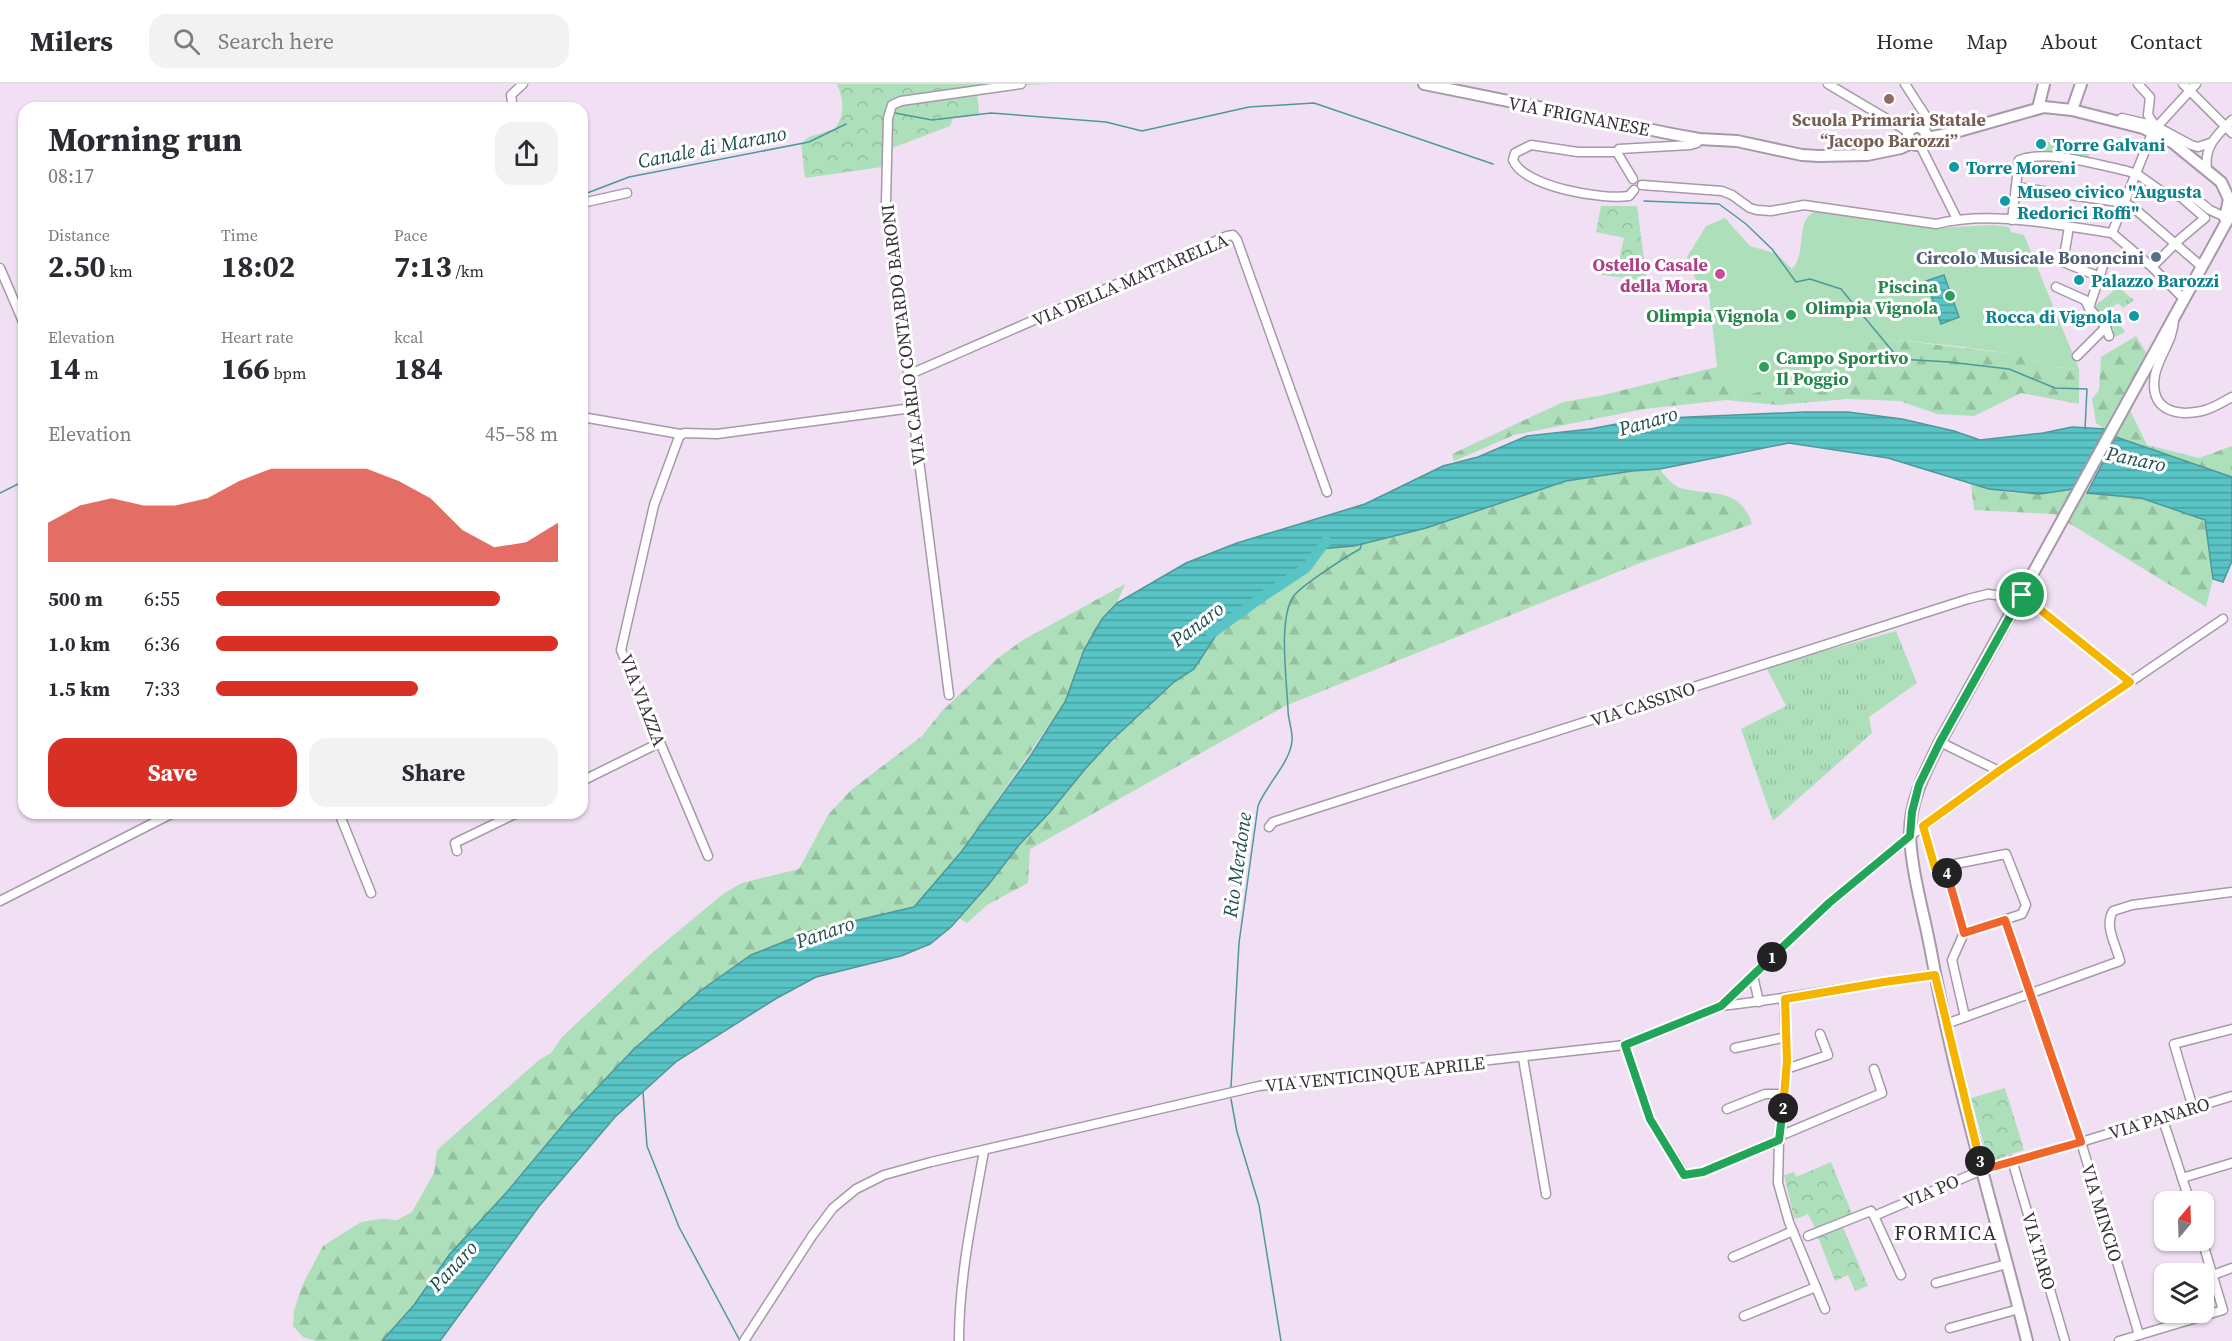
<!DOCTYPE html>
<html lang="en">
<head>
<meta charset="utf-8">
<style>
	body { margin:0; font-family:"Source Serif 4",serif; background:#f2f2f3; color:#2b2b33; height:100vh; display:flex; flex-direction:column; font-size:22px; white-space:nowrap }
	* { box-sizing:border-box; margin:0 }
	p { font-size:20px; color:#7c7c81 }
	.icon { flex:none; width:33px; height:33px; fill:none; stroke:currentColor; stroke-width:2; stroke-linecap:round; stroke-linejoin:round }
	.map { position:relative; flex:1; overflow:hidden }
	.side { position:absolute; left:18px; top:18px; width:570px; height:717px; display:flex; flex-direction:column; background:#fff; border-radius:18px; box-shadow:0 2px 4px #0004 }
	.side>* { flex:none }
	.needle { width:39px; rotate:19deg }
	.controls { position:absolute; left:2154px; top:1107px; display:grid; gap:12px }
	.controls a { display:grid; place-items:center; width:60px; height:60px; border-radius:12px; background:#fff; box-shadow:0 2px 4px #0004; font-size:30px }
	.pin { position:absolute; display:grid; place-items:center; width:51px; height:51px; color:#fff; margin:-26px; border:3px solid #fff; border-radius:50%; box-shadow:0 2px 6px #0007 }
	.km { position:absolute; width:30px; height:30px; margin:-15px; border-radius:50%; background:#222; color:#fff; font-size:16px; line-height:30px; text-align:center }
	.round { display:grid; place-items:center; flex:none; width:63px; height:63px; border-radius:18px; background:#f2f2f3 }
	.headline { display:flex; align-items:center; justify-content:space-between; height:102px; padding:0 30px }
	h1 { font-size:33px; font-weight:700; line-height:45px }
	.stats { display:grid; grid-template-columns:repeat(3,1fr); gap:9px; height:102px; padding:6px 30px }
	.stats div { display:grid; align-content:center }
	.stats b { font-size:30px; font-weight:700 }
	.stats small { font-size:16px; font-weight:400 }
	.stats p { font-size:16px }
	.chart { height:168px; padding:12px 30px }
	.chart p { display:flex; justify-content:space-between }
	.chart svg { width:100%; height:108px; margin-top:6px; fill:#d93025; opacity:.7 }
	.button { display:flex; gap:12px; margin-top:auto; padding:12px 30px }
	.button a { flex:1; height:69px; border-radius:18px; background:#d93025; color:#fff; font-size:24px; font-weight:700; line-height:69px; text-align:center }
	.button a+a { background:#f2f2f3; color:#2b2b33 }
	ul { padding:0 30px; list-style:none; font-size:20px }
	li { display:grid; grid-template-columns:96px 72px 1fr; align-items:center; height:45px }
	li i { height:15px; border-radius:8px; background:#d93025 }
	header { display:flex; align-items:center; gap:36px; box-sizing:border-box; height:84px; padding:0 30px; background:#fff; border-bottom:2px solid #e1e1e2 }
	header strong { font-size:28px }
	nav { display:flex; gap:33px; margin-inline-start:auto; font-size:21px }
	.search { width:420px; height:54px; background:#f2f2f3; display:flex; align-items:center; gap:15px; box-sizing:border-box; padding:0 21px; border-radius:18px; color:#7c7c81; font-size:22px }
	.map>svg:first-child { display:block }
</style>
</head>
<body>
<header>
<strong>Milers</strong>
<div class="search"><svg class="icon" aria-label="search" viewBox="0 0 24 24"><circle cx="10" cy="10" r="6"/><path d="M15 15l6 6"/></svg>Search here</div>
<nav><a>Home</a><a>Map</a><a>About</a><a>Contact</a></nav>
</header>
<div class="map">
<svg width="2232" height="1257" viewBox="0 0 2232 1257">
	<defs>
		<pattern id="grass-tufts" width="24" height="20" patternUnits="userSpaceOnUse" patternTransform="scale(1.5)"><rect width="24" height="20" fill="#addfba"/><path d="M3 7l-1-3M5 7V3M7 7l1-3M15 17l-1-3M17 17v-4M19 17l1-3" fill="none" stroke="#95c0a0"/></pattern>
		<pattern id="forest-firs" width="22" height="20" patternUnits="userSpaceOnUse" patternTransform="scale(1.5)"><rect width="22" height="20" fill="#addfba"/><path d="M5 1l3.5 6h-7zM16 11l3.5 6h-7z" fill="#95c0a0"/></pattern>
		<pattern id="park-crowns" width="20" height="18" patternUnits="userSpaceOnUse" patternTransform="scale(1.5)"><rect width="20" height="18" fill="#addfba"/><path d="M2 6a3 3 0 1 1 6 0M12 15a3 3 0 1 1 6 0" fill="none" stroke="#95c0a0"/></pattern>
		<pattern id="garden-dots" width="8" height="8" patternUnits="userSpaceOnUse" patternTransform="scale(1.5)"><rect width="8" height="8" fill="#addfba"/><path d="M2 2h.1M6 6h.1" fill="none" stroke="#95c0a0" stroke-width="1.8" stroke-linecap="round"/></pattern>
		<pattern id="water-rules" width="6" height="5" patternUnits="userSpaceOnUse" patternTransform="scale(1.5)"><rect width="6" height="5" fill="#58c4c5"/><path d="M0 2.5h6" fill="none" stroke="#4aa0a1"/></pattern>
	</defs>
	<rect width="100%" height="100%" fill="#f1e0f4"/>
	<g fill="url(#grass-tufts)">
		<polygon points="2118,203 2134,216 2123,224 2118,219 2108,226 2114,238 2117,237 2125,248 2115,253 2112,248 2114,246 2094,223"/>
		<polygon points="1896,547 1917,599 1869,633 1872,649 1773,737 1741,645 1786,622 1766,583"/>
	</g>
	<g fill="url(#forest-firs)">
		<polygon points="2136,252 2147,270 2124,314 2147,361 2199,374 2232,362 2232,393 2116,353 2096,339 2092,315 2099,306 2101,273"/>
		<polygon points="1897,256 2013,270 2052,283 2079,285 2079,320 2021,309 1974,332 1937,330 1900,317 1847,315 1778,321 1726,316 1644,325 1514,351 1454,377 1452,370 1563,318 1599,312 1717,283 1736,314 1868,258"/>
		<path d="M 1660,385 C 1664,391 1670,398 1676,402 C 1680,405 1686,405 1690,406 C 1717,411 1741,406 1752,440 L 1640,479 L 1285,622 L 1030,765 L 1028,799 L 987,821 L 967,839 L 959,834 L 989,800 L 1019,761 L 1050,728 L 1086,684 L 1146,623 L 1174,598 L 1194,585 L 1226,536 L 1306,484 L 1319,465 C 1406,457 1481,422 1565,398 C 1595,390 1629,387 1660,385 Z"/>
		<polygon points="1971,400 2013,409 2040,410 2073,405 2087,409 2141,414 2205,436 2213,495 2206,523 2054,430 1974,426"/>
		<polygon points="1125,500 1117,519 1102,535 1084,566 1065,618 962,767 914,823 811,847 751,871 700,907 634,965 572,1030 506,1109 449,1171 414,1221 382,1257 316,1257 303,1253 293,1242 294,1227 302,1202 323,1162 361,1138 380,1135 397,1136 412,1128 434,1089 437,1066 539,976 551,969 562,953 653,868 723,810 742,799 799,785 828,731 851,706 922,652 942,627 998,574 1023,556"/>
	</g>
	<g fill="url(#park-crowns)">
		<path d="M 837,0 L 1047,0 L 1025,1 L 977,8 L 979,31 L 953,34 L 950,42 L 892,64 L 889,82 L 805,94 L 801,59 L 809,53 L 835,45 C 845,30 844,17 837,0 Z"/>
		<polygon points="1601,122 1637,122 1647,197 1602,191 1602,177 1618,180 1624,154 1596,148"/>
		<polygon points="2005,1004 2024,1066 2005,1072 2006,1076 1989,1079 1971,1014"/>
		<polygon points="1831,1078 1853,1132 1816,1146 1808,1130 1799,1134 1794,1134 1784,1091 1794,1088 1796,1093"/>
		<polygon points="1842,1141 1868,1202 1855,1207 1848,1191 1835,1197 1817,1150"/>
	</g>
	<polygon fill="url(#garden-dots)" points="2047,58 2091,64 2087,77 2045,71"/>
	<path fill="#addfba" d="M 1819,126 L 1936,144 L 1993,141 L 2009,143 L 2011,148 L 2024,151 L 2079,285 L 2052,283 L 2013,270 L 1956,262 L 1897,256 L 1868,258 L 1811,295 L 1736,314 L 1717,283 L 1709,211 L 1701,209 L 1687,173 L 1706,142 L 1725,134 L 1750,162 L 1777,170 L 1792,185 C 1806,169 1797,150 1807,134 C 1809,130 1815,128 1819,126 Z"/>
	<g fill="url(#water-rules)" stroke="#4e989a" stroke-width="1.5">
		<polygon points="1944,191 1959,233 1941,240 1926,197"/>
		<polygon points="1805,328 1848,328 1902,335 1954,347 1980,356 2043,349 2072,343 2105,345 2073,405 2040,410 1989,405 1888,374 1789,359 1660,385 1632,387 1566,397 1426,444 1354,462 1319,465 1306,484 1226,536 1194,585 1174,598 1112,656 1086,684 1050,728 1019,761 989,800 951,843 930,860 901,872 816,893 777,914 677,977 615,1033 540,1121 440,1257 382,1257 414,1221 449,1171 506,1109 572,1030 634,965 700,907 751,871 811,847 914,823 962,767 1031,671 1065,618 1084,566 1102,535 1117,519 1186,479 1237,459 1365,420 1443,382 1478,373 1527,352 1590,345 1643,335"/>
		<polygon points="2116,353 2232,393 2232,477 2223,498 2213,495 2205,436 2141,414 2087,409"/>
	</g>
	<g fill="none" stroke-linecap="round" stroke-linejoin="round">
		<g stroke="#4e989a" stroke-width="1.5">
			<polyline points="895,29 932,36 991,29 1106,38 1142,47 1249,23 1314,19 1493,80"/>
			<polyline points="582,111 629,93 809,58 846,40"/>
			<polyline points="1644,117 1719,120 1746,140 1772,165 1796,198 1810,195 1841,205 1899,275 1949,278 2009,285 2055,304 2087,305 2085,345"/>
			<polyline points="0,409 24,397"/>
			<path d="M 1231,1003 L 1239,859 L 1258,722 C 1266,701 1290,679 1292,657 C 1293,647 1288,636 1288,626 C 1287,597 1278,536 1293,513 C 1299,503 1347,472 1360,465 L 1362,459"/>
			<polyline points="643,1008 647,1062 679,1143 739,1255"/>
			<polyline points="1231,1015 1237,1048 1259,1121 1281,1257"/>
		</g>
		<polyline stroke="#58c4c5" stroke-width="10" points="1211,550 1262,513 1306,484 1326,457"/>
		<polyline stroke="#ccbdce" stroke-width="8" stroke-dasharray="8 4" stroke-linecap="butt" points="2103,182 2108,171"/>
		<defs>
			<g id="minor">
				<polyline points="1828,0 1909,48"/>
				<polyline points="1905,0 1927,34 1925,46"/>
				<polyline points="2138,0 2150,13 2148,31 2154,40"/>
				<polyline points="2183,0 2232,49"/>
				<polyline points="513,24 511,11 523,0"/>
				<polyline points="2122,34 2156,42 2191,61 2198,63 2210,59"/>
				<polyline points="1920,61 1957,135"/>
				<path d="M 1618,68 L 1578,68 L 1531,61 L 1515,69 L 1513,76 C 1524,103 1602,116 1629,112 L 1634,106"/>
				<path d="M 2207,84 C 2204,62 2217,51 2232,36"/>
				<polyline points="1633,95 1618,70 1619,65 1690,61 1697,59 1699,55"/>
				<path d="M 1642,101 L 1722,107 L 1732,111 L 1750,124 L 1757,126 L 1771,127 L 1804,121 L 1936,140 C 1992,126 2055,141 2112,149"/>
				<polyline points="2016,103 2125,119 2135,125 2201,182"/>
				<polyline points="582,119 627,109"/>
				<path d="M 2012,136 L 2019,76 C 2047,65 2098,81 2127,87 L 2137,90 L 2161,107 L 2181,113"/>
				<polyline points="2069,143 2063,178 2100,193"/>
				<polyline points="2112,149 2153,47 2196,0"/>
				<polyline points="2112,149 2152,183 2183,214"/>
				<polyline points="2152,183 2180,155 2205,134 2181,113 2186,107 2210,126 2225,133"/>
				<polyline points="0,184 24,240"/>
				<polyline points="2056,203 2085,216 2089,224 2106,243 2109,252"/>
				<polyline points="2089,224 2103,182"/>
				<path d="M 2174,234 C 2174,256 2159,271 2155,291 C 2149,325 2174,333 2202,327 C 2212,325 2223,318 2232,313"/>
				<polyline points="2077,272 2106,243"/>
				<polyline points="908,291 1227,152 1233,151 1237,156 1327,408"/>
				<polyline points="582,333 680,350"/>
				<polyline points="2022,511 2130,598"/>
				<polyline points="949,611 886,118 888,34 892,21 901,17 1021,0"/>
				<polyline points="1940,658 1999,687"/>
				<polyline points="582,697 659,659"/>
				<polyline points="339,729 371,809"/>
				<polyline points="1923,742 1935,784 1945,782 1964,849 1952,876 1965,933"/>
				<polyline points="1269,743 1273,738 1968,515 1988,510 2020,514"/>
				<polyline points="457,767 455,759 517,729"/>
				<polyline points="708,772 621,566 654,421 679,353 684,349 717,350 912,324"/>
				<polyline points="1945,782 2006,770 2026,821 2022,830 1964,849"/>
				<polyline points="0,817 173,729"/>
				<polyline points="2005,836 2081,1058 2139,1251"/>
				<polyline points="1753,892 1759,918"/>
				<polyline points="1784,915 1787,977 1779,1056 1778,1099 1789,1138 1825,1225"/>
				<path d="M 1721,922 C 1793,914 1864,900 1935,891"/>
				<path d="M 1946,940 L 2120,877 C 2116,861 2104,842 2113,827 L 2132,821 L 2232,808"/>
				<polyline points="1625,961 1650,1035 1685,1091 1703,1088 1779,1056"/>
				<polyline points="1735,964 1786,953"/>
				<polyline points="1523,974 1546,1110"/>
				<polyline points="1786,985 1828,971 1820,950"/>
				<polyline points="2193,1024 2174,960 2232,945"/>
				<polyline points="1727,1025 1765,1010 1784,1010"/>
				<polyline points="2162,1033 2190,1118"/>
				<polyline points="1780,1052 1882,1009 1874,985"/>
				<polyline points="2012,1076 2065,1257"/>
				<polyline points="2182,1094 2232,1079"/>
				<polyline points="1808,1152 1871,1127 1874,1132"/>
				<polyline points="1733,1173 1793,1147"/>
				<polyline points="1901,1191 1874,1132 1982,1086 2081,1058 2232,1012"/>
				<polyline points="2213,1191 2232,1184"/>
				<polyline points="1936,1199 2007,1180"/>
				<polyline points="1744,1232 1816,1203"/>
				<polyline points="1950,1244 2019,1225"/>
				<polyline points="744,1257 812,1152 833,1124 856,1105 884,1091 931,1078 1259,1002 1625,961 1721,922 1829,819 1910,752 1999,687 2223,535"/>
				<path d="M 959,1257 C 959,1193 973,1129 984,1067"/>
				<polyline points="2119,1257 2223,1226 2202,1156"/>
			</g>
			<g id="major">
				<polyline points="1424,0 1672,50 1699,55 1737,57 1802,71 1819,72 1867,71 1901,64 1912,59"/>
				<polyline points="2038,24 2044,0"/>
				<polyline points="2072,26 2081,0"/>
				<circle cx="1917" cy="52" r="9"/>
				<polyline points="1927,54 1952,49 2044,23 2072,26 2143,44 2172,58 2221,98 2229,115 2225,134"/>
				<path d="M 2027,1257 C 1995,1129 1956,1003 1932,873 C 1925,833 1912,792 1910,752 C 1909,718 1925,688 1940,658 L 2232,128"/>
			</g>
		</defs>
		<use href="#minor" stroke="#a798aa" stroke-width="11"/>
		<use href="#major" stroke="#a798aa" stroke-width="14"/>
		<use href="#minor" stroke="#fff" stroke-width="8"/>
		<use href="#major" stroke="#fff" stroke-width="10"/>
	</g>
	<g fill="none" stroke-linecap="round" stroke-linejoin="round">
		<defs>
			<polyline id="split-1" points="1772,873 1829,819 1910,752 1912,728 1919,701 1940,658 2022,511"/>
			<polyline id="split-2" points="1772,873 1721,922 1625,961 1650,1035 1684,1091 1703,1088 1779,1056 1783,1024"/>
			<polyline id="split-3" points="1783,1024 1787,977 1785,915 1884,898 1935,891 1980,1077"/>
			<polyline id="split-4" points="1947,789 1964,849 2005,836 2081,1058 1982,1086 1980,1077"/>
			<polyline id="split-5" points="1947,789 1945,782 1935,784 1923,742 1999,687 2130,598 2022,511"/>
		</defs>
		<use href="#split-1" stroke="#fff" stroke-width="12"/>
		<use href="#split-2" stroke="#fff" stroke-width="12"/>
		<use href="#split-3" stroke="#fff" stroke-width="12"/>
		<use href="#split-4" stroke="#fff" stroke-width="12"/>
		<use href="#split-5" stroke="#fff" stroke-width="12"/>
		<use href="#split-1" stroke="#22a559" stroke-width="8"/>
		<use href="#split-2" stroke="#22a559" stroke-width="8"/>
		<use href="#split-3" stroke="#f5b400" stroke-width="8"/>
		<use href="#split-4" stroke="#f0652b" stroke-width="8"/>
		<use href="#split-5" stroke="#f5b400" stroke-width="8"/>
	</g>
	<circle fill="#8d6e63" stroke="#fff" stroke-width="2" cx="1889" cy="15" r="6"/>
	<g fill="#0f9aa8" stroke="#fff" stroke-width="2">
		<circle cx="2041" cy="60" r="6"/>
		<circle cx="1954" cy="83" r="6"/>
		<circle cx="2005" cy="117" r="6"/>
		<circle cx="2079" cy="196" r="6"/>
		<circle cx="2134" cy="232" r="6"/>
	</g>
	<circle fill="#5c6f8a" stroke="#fff" stroke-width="2" cx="2156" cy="173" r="6"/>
	<circle fill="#d1479c" stroke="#fff" stroke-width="2" cx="1720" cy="190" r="6"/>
	<g fill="#2e9e5b" stroke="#fff" stroke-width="2">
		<circle cx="1950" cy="212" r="6"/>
		<circle cx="1791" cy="231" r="6"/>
		<circle cx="1764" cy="283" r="6"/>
	</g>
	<g text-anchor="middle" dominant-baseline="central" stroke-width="6" stroke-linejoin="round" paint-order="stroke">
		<g font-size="18" fill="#363037" stroke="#fff">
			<text transform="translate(1579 32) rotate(11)">VIA FRIGNANESE</text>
			<text transform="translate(1130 196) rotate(-23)">VIA DELLA MATTARELLA</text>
			<text transform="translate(903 251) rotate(-97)">VIA CARLO CONTARDO BARONI</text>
			<text transform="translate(643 616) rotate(69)">VIA VIAZZA</text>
			<text transform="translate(1643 620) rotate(-18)">VIA CASSINO</text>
			<text transform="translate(1375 990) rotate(-6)">VIA VENTICINQUE APRILE</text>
			<text transform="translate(2159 1034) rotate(-17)">VIA PANARO</text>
			<text transform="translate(1931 1107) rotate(-23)">VIA PO</text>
			<text transform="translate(2102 1129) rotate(73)">VIA MINCIO</text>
			<text transform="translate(2039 1167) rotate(74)">VIA TARO</text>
		</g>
		<g font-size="18" font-weight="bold" fill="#785e54" stroke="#fff">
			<text x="1889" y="35">Scuola Primaria Statale<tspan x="1889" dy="21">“Jacopo Barozzi”</tspan></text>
		</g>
		<g font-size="18" font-weight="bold" fill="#0d838f" stroke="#fff" text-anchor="start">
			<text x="2053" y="60">Torre Galvani</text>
			<text x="1966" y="83">Torre Moreni</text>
			<text x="2017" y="107">Museo civico "Augusta<tspan x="2017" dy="21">Redorici Roffi"</tspan></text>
			<text x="2091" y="196">Palazzo Barozzi</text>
			<text x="2122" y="232" text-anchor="end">Rocca di Vignola</text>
		</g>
		<g font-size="18" font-weight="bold" fill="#4e5e75" stroke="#fff" text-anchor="end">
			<text x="2144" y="173">Circolo Musicale Bononcini</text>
		</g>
		<g font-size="18" font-weight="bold" fill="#b23c85" stroke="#fff" text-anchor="end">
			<text x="1708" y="180">Ostello Casale<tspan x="1708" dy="21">della Mora</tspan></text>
		</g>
		<g font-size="18" font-weight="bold" fill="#27864d" stroke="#fff" text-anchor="end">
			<text x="1938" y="202">Piscina<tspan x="1938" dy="21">Olimpia Vignola</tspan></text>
			<text x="1779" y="231">Olimpia Vignola</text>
			<text x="1776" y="273" text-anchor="start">Campo Sportivo<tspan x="1776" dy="21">Il Poggio</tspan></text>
		</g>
		<g font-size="20" font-style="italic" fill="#1f4f4f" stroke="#fff">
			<text transform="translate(712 63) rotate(-11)">Canale di Marano</text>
			<text transform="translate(1648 337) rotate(-16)">Panaro</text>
			<text transform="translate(2136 375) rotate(12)">Panaro</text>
			<text transform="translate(1197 540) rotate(-37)">Panaro</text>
			<text transform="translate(1237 781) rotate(-82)">Rio Merdone</text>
			<text transform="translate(825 848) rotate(-19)">Panaro</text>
			<text transform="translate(453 1182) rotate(-47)">Panaro</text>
		</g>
		<g font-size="21" letter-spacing="1.5" fill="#363037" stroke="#fff">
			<text x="1946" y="1148">FORMICA</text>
		</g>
	</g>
</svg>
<div class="controls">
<a><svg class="needle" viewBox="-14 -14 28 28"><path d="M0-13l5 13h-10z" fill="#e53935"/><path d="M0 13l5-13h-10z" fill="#7c7c81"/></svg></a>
<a><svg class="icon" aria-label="layers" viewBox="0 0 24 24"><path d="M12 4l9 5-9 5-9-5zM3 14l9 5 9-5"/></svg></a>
</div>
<div class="pin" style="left:2022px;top:511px;background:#1e9e55"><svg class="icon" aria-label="arrive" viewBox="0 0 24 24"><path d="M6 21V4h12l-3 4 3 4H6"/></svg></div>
<b class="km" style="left:1772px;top:873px">1</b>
<b class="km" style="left:1783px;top:1024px">2</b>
<b class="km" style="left:1980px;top:1077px">3</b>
<b class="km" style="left:1947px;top:789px">4</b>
<section class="side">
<div class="headline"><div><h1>Morning run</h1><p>08:17</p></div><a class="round"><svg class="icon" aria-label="share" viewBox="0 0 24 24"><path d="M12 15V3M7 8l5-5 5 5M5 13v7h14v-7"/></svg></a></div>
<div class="stats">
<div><p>Distance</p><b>2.50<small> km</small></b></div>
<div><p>Time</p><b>18:02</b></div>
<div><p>Pace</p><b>7:13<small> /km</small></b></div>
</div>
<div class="stats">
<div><p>Elevation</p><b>14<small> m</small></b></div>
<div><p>Heart rate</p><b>166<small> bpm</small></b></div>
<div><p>kcal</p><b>184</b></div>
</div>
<div class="chart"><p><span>Elevation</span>45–58 m</p>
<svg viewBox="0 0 160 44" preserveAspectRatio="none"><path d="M0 44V28L10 21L20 18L30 21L40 21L50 18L60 11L70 6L80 6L90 6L100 6L110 11L120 18L130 31L140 38L150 36L160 28V44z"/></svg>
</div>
<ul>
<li><b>500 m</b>6:55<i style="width:83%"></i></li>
<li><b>1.0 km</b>6:36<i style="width:100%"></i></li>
<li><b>1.5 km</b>7:33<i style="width:59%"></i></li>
</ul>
<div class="button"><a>Save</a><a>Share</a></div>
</section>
</div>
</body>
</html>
